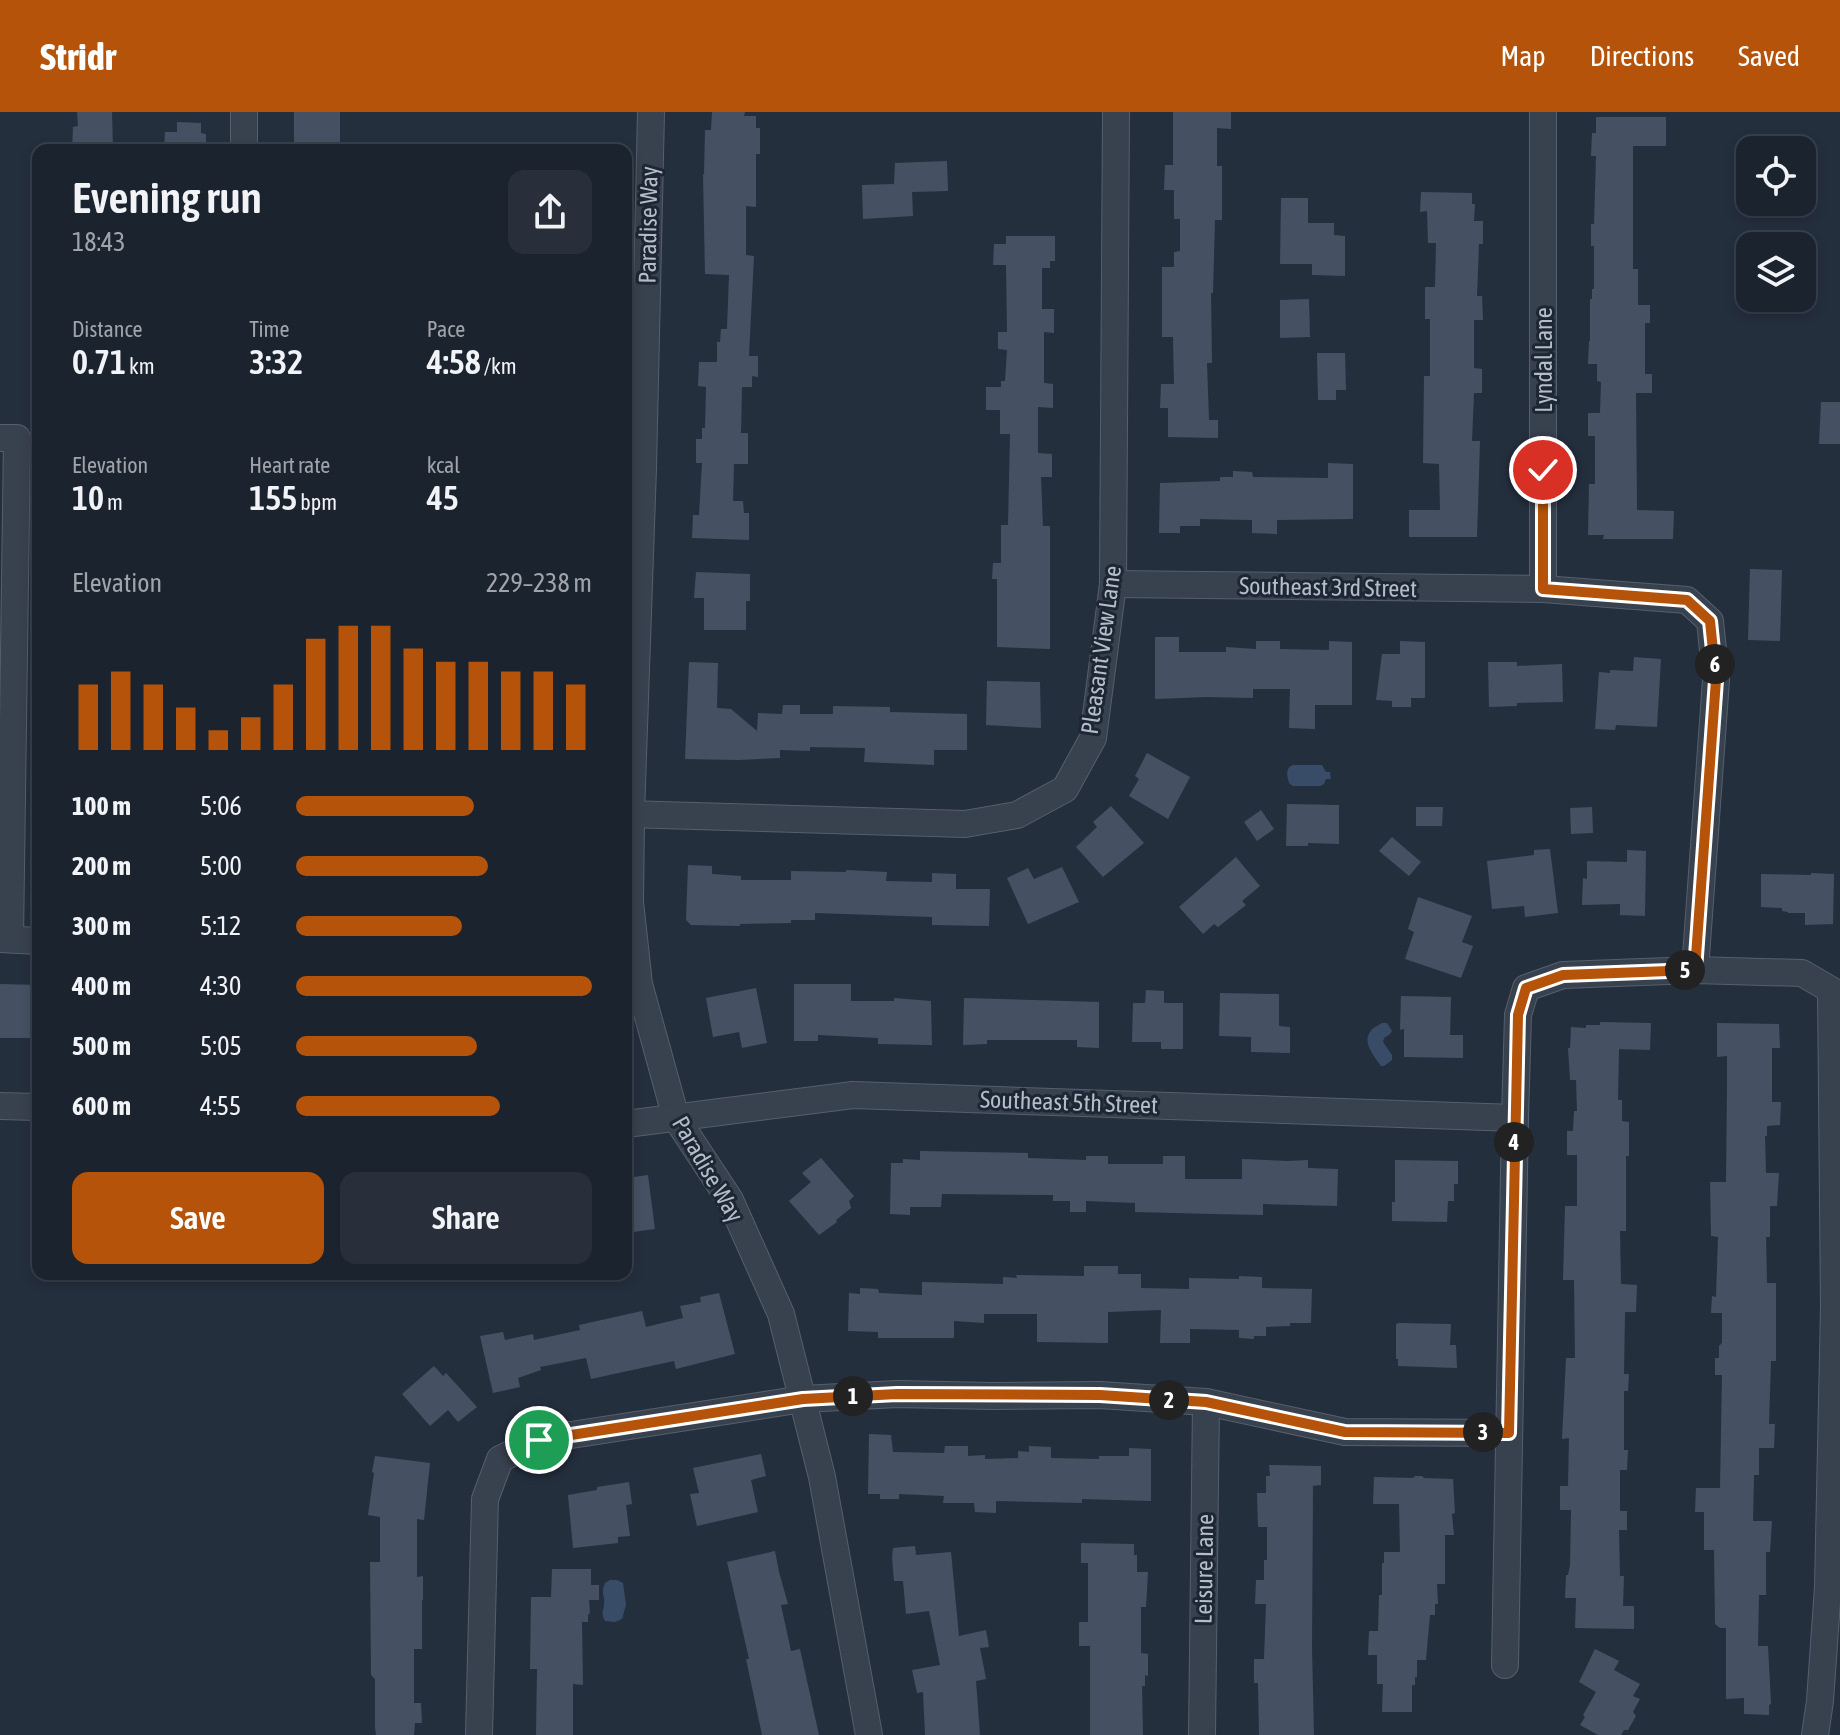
<!DOCTYPE html>
<html lang="en">
<head>
<meta charset="utf-8">
<style>
	body { margin:0; font-family:"Asap Condensed",sans-serif; background:#282f3a; color:#f1f3f6; height:100vh; display:flex; flex-direction:column; font-size:30px; white-space:nowrap }
	* { box-sizing:border-box; margin:0 }
	p { font-size:26px; color:#a0a4aa }
	.icon { flex:none; width:44px; height:44px; fill:none; stroke:currentColor; stroke-width:2; stroke-linecap:round; stroke-linejoin:round }
	.map { position:relative; flex:1; overflow:hidden }
	.details { position:absolute; left:32px; top:32px; width:600px; height:1136px; display:flex; flex-direction:column; background:#1b232e; border-radius:16px; box-shadow:0 4px 12px #0003,0 0 0 2px #39404a }
	.details>* { flex:none }
	.controls { position:absolute; left:1736px; top:24px; display:grid; gap:16px }
	.controls a { display:grid; place-items:center; width:80px; height:80px; border-radius:16px; background:#1b232e; box-shadow:0 4px 12px #0003,0 0 0 2px #39404a; font-size:40px }
	.pin { position:absolute; display:grid; place-items:center; width:68px; height:68px; color:#fff; margin:-34px; border:4px solid #fff; border-radius:50%; box-shadow:0 2px 8px #0007 }
	.km { position:absolute; width:40px; height:40px; margin:-20px; border-radius:50%; background:#222; color:#fff; font-size:22px; line-height:40px; text-align:center }
	.round { display:grid; place-items:center; flex:none; width:84px; height:84px; border-radius:16px; background:#282f3a }
	.summary { display:flex; align-items:center; justify-content:space-between; height:136px; padding:0 40px }
	h1 { font-size:44px; font-weight:600; line-height:60px }
	.metrics { display:grid; grid-template-columns:repeat(3,1fr); gap:12px; height:136px; padding:8px 40px }
	.metrics div { display:grid; align-content:center }
	.metrics b { font-size:34px; font-weight:600 }
	.metrics small { font-size:22px; font-weight:400 }
	.metrics p { font-size:22px }
	.chart { height:224px; padding:16px 40px }
	.chart p { display:flex; justify-content:space-between }
	.chart svg { width:100%; height:144px; margin-top:8px; stroke:#b45309; stroke-width:6 }
	.action { display:flex; gap:16px; margin-top:auto; padding:16px 40px }
	.action a { flex:1; height:92px; border-radius:16px; background:#b45309; color:#fff; font-size:32px; font-weight:600; line-height:92px; text-align:center }
	.action a+a { background:#282f3a; color:#f1f3f6 }
	ul { padding:0 40px; list-style:none; font-size:26px }
	li { display:grid; grid-template-columns:128px 96px 1fr; align-items:center; height:60px }
	li i { height:20px; border-radius:10px; background:#b45309 }
	header { display:flex; align-items:center; gap:48px; box-sizing:border-box; height:112px; padding:0 40px; background:#b45309; color:#fff }
	header strong { font-size:38px }
	nav { display:flex; gap:44px; margin-inline-start:auto; font-size:28px }
	.map>svg:first-child { display:block }
</style>
</head>
<body>
<header>
<strong>Stridr</strong>
<nav><a>Map</a><a>Directions</a><a>Saved</a></nav>
</header>
<div class="map">
<svg width="1840" height="1623" viewBox="0 0 1840 1623">
	<rect width="100%" height="100%" fill="#242f3e"/>
	<g fill="#394c67">
		<path d="M 1293,653 L 1322,653 L 1326,660 L 1330,660 L 1331,667 L 1326,667 L 1324,672 L 1320,674 L 1293,674 L 1289,671 C 1287,664 1285,656 1293,653 Z"/>
		<path d="M 1382,911 L 1387,911 L 1392,919 L 1390,922 L 1384,926 L 1383,930 L 1392,943 L 1392,948 L 1384,954 L 1381,954 C 1375,945 1362,931 1370,920 C 1373,915 1378,914 1382,911 Z"/>
		<path d="M 610,1468 L 617,1468 L 623,1471 L 626,1493 L 622,1507 L 615,1510 L 605,1509 C 601,1501 603,1500 604,1493 C 606,1484 600,1483 605,1471 Z"/>
	</g>
	<g fill="#455162">
		<polygon points="77,0 112,0 113,38 72,38 73,15 78,14"/>
		<polygon points="294,0 340,0 340,38 294,37"/>
		<polygon points="712,0 745,0 744,4 756,4 756,16 760,16 760,42 756,42 756,95 746,94 746,143 754,144 749,244 758,244 758,265 752,264 752,275 742,275 741,321 748,321 748,352 734,352 733,389 743,389 744,401 749,401 749,428 692,426 693,403 699,403 702,351 696,351 696,327 702,327 702,316 705,316 706,275 698,274 699,250 717,250 717,230 720,230 721,217 727,217 729,163 705,162 703,62 704,62 705,18 711,18"/>
		<polygon points="1173,0 1231,0 1231,17 1217,16 1217,54 1222,54 1222,108 1215,108 1213,181 1211,181 1212,251 1207,251 1209,308 1218,308 1218,326 1168,325 1168,296 1160,296 1161,272 1174,272 1173,225 1162,225 1162,155 1174,155 1174,140 1180,139 1180,107 1174,107 1174,78 1164,78 1165,53 1173,53"/>
		<polygon points="1596,5 1666,5 1666,34 1633,34 1633,157 1638,157 1638,193 1650,193 1650,211 1645,211 1645,262 1652,262 1652,281 1636,281 1637,398 1674,399 1673,427 1603,427 1604,423 1588,423 1589,372 1595,372 1595,324 1588,324 1588,301 1600,301 1601,270 1597,269 1597,252 1588,252 1589,229 1590,229 1590,187 1592,187 1592,177 1594,177 1594,134 1591,134 1591,112 1594,112 1596,44 1591,44 1592,21 1596,21"/>
		<polygon points="177,10 201,11 201,21 206,22 206,38 164,38 165,20 177,20"/>
		<polygon points="947,49 948,79 912,80 913,104 863,107 862,73 894,72 895,51"/>
		<polygon points="1421,80 1472,81 1472,92 1475,92 1474,109 1483,109 1483,132 1479,132 1477,184 1482,184 1483,208 1474,208 1474,256 1482,257 1482,281 1474,281 1472,329 1480,329 1477,425 1409,425 1409,398 1440,398 1439,352 1423,351 1424,264 1430,264 1430,207 1425,207 1425,175 1435,175 1436,131 1428,131 1427,99 1420,100"/>
		<polygon points="1281,86 1308,86 1308,111 1334,111 1334,123 1345,124 1345,164 1312,163 1312,152 1280,152"/>
		<polygon points="1006,124 1055,124 1055,149 1050,149 1050,156 1042,156 1042,197 1054,197 1054,221 1044,220 1044,271 1053,272 1053,296 1038,295 1038,341 1052,342 1052,365 1041,365 1043,414 1050,414 1050,537 997,535 997,467 992,467 993,451 1001,451 1001,413 1008,413 1010,322 1000,322 1000,298 986,298 986,275 1001,275 1001,269 1005,269 1007,238 998,237 998,220 1007,220 1006,153 993,153 994,132 1006,132"/>
		<polygon points="1309,187 1310,225 1280,226 1280,188"/>
		<polygon points="1317,241 1345,241 1346,278 1336,278 1336,288 1318,288"/>
		<polygon points="1821,290 1840,290 1840,332 1819,332"/>
		<polygon points="1328,351 1353,352 1353,407 1277,408 1277,422 1252,421 1252,408 1200,407 1200,414 1180,414 1180,421 1159,421 1160,371 1220,369 1220,365 1233,365 1233,359 1252,360 1253,365 1328,366"/>
		<polygon points="1750,457 1782,458 1780,529 1748,528"/>
		<polygon points="696,460 750,462 750,489 746,489 746,518 704,518 704,486 694,486"/>
		<polygon points="1155,525 1179,525 1179,540 1226,540 1226,535 1256,537 1256,529 1280,529 1280,537 1329,538 1329,529 1352,530 1352,593 1315,593 1315,617 1289,616 1290,577 1253,577 1253,586 1207,585 1155,587"/>
		<polygon points="1400,529 1425,530 1425,586 1411,586 1411,595 1392,595 1392,589 1376,588 1382,542 1400,542"/>
		<polygon points="1634,545 1661,547 1657,615 1616,613 1615,618 1595,617 1599,560 1610,561 1610,558 1633,559"/>
		<polygon points="689,550 718,551 717,596 731,597 757,619 758,601 782,602 783,593 800,593 800,602 833,602 833,594 890,595 890,600 967,602 967,638 934,638 934,653 864,650 865,636 810,635 810,639 780,638 780,646 738,648 685,647"/>
		<polygon points="1488,550 1517,550 1517,554 1562,552 1563,590 1517,591 1517,594 1489,595"/>
		<polygon points="987,569 1040,570 1041,616 986,613"/>
		<polygon points="1147,641 1190,665 1168,707 1129,684 1139,667 1135,664"/>
		<polygon points="1287,692 1339,693 1339,732 1308,731 1308,734 1286,734"/>
		<polygon points="1111,694 1144,731 1103,765 1076,735 1097,715 1093,710"/>
		<polygon points="1416,695 1443,695 1442,714 1416,714"/>
		<polygon points="1592,695 1593,721 1571,722 1570,696"/>
		<polygon points="1261,698 1274,717 1257,729 1244,710"/>
		<polygon points="1392,725 1421,750 1409,764 1379,739"/>
		<polygon points="1550,737 1558,801 1525,805 1524,794 1492,797 1487,749 1534,743 1534,738"/>
		<polygon points="1627,738 1646,739 1645,804 1620,803 1620,792 1582,793 1583,766 1587,767 1587,749 1627,750"/>
		<polygon points="1236,745 1260,774 1242,789 1246,793 1218,815 1214,812 1203,822 1179,795"/>
		<polygon points="688,753 712,754 712,762 741,764 741,768 791,768 791,759 846,760 846,758 887,760 886,769 932,770 932,761 956,762 956,777 990,777 989,814 932,813 932,805 815,801 815,808 791,808 791,811 740,812 740,814 691,813 686,808"/>
		<polygon points="1062,755 1079,790 1028,812 1007,766 1028,756 1034,767"/>
		<polygon points="1811,761 1834,762 1833,812 1805,813 1805,801 1788,801 1788,800 1782,799 1782,796 1761,795 1761,762 1811,763"/>
		<polygon points="1418,785 1472,804 1462,830 1473,834 1461,866 1405,847 1414,820 1408,817"/>
		<polygon points="0,872 38,873 38,926 0,926"/>
		<polygon points="794,872 851,872 851,889 894,889 894,886 931,889 932,933 878,932 878,926 818,923 818,929 794,929"/>
		<polygon points="756,876 767,931 742,936 739,920 713,925 706,886"/>
		<polygon points="1146,878 1164,879 1164,891 1183,891 1183,937 1161,937 1161,930 1132,930 1133,891 1145,891"/>
		<polygon points="1220,881 1279,882 1279,914 1290,915 1290,941 1251,940 1251,925 1219,924"/>
		<polygon points="1401,884 1451,885 1450,923 1463,923 1463,946 1404,945 1404,917 1400,918"/>
		<polygon points="964,886 1099,890 1099,936 1077,935 1077,928 987,928 987,932 963,933"/>
		<polygon points="1600,910 1651,911 1650,938 1619,937 1618,988 1622,988 1622,1009 1629,1010 1629,1044 1626,1044 1626,1119 1620,1119 1621,1172 1637,1173 1636,1200 1625,1200 1624,1262 1629,1262 1628,1279 1624,1279 1624,1338 1628,1338 1627,1358 1620,1358 1620,1399 1627,1399 1627,1418 1619,1418 1620,1464 1624,1464 1623,1494 1634,1494 1634,1517 1575,1516 1576,1486 1565,1486 1566,1463 1568,1463 1570,1453 1571,1398 1560,1398 1560,1374 1568,1374 1569,1326 1562,1327 1566,1246 1575,1246 1574,1168 1563,1168 1565,1094 1577,1094 1577,1043 1567,1043 1567,1019 1573,1019 1574,999 1577,999 1576,968 1570,968 1568,936 1570,936 1571,915 1586,916 1586,913 1600,913"/>
		<polygon points="1717,911 1779,912 1780,936 1772,936 1772,990 1781,990 1780,1013 1767,1014 1767,1024 1765,1024 1766,1061 1779,1061 1777,1094 1770,1094 1770,1125 1766,1125 1767,1171 1776,1171 1776,1249 1771,1249 1769,1312 1775,1312 1774,1336 1759,1336 1759,1363 1754,1363 1753,1409 1772,1409 1770,1440 1766,1440 1766,1483 1759,1483 1758,1534 1768,1534 1771,1592 1769,1593 1769,1603 1744,1602 1744,1586 1726,1587 1726,1516 1720,1516 1715,1512 1714,1438 1704,1438 1704,1400 1695,1400 1696,1376 1720,1376 1722,1263 1715,1263 1715,1246 1719,1246 1719,1234 1722,1231 1722,1201 1711,1201 1712,1184 1716,1185 1718,1125 1711,1124 1710,1070 1726,1070 1727,971 1727,944 1717,945"/>
		<polygon points="920,1039 1028,1041 1028,1046 1086,1048 1086,1044 1108,1044 1108,1052 1163,1052 1163,1044 1185,1044 1185,1067 1242,1067 1242,1047 1287,1049 1308,1048 1308,1056 1338,1057 1337,1094 1263,1092 1263,1103 1213,1102 1135,1100 1135,1091 1086,1089 1086,1100 1070,1100 1070,1089 1053,1089 1053,1083 942,1082 941,1095 910,1095 910,1103 890,1102 891,1051 903,1051 903,1047 920,1048"/>
		<polygon points="821,1046 854,1084 849,1089 851,1096 836,1108 837,1110 819,1123 789,1089 811,1070 802,1061"/>
		<polygon points="1395,1048 1458,1049 1458,1072 1454,1072 1454,1089 1448,1089 1447,1110 1392,1109 1392,1090 1395,1090"/>
		<polygon points="648,1063 655,1117 626,1121 626,1066"/>
		<polygon points="1084,1154 1118,1154 1118,1162 1141,1162 1141,1176 1189,1177 1189,1166 1239,1167 1239,1164 1262,1165 1262,1176 1312,1177 1311,1211 1290,1211 1290,1214 1266,1215 1266,1224 1254,1224 1254,1227 1239,1226 1239,1218 1190,1217 1190,1231 1160,1231 1161,1198 1108,1200 1108,1231 1037,1230 1037,1202 984,1202 984,1211 954,1209 954,1226 878,1226 878,1220 848,1219 849,1181 860,1182 860,1176 878,1177 879,1181 922,1183 922,1170 1003,1172 1003,1165 1017,1166 1016,1163 1084,1164"/>
		<polygon points="719,1181 735,1242 676,1257 674,1249 591,1267 586,1246 540,1255 541,1258 518,1266 520,1275 493,1281 480,1224 503,1220 505,1228 533,1222 534,1228 580,1218 579,1213 642,1199 646,1215 683,1206 680,1194 701,1190 700,1185"/>
		<polygon points="1399,1211 1451,1212 1450,1233 1456,1233 1457,1256 1398,1254 1398,1247 1396,1247 1396,1212"/>
		<polygon points="434,1254 443,1264 446,1261 477,1295 458,1310 448,1298 430,1314 402,1282"/>
		<polygon points="869,1322 891,1323 893,1340 944,1341 945,1334 968,1334 968,1344 985,1343 985,1347 1018,1346 1018,1339 1029,1340 1029,1334 1051,1335 1051,1346 1099,1347 1099,1344 1129,1344 1129,1336 1151,1337 1151,1389 1082,1387 1082,1391 996,1389 996,1401 975,1400 974,1391 943,1391 944,1384 899,1382 899,1387 880,1387 880,1382 868,1382"/>
		<polygon points="761,1342 766,1364 751,1368 758,1400 697,1414 690,1382 699,1381 693,1356"/>
		<polygon points="375,1344 430,1351 424,1408 417,1407 417,1465 423,1464 423,1488 422,1488 422,1537 414,1537 414,1591 421,1591 422,1611 415,1611 414,1623 376,1623 375,1615 375,1567 371,1563 370,1450 380,1450 380,1405 368,1403 374,1361 372,1360"/>
		<polygon points="1269,1353 1321,1354 1321,1373 1313,1374 1312,1536 1314,1623 1259,1623 1258,1571 1254,1571 1254,1547 1264,1547 1266,1492 1255,1492 1256,1468 1264,1468 1264,1448 1267,1448 1267,1415 1258,1415 1257,1381 1266,1381 1266,1364 1270,1364"/>
		<polygon points="1415,1364 1422,1364 1424,1366 1453,1367 1455,1401 1452,1402 1454,1423 1445,1423 1445,1472 1437,1472 1438,1492 1435,1492 1435,1503 1430,1503 1426,1548 1417,1548 1417,1565 1415,1565 1415,1573 1412,1573 1412,1600 1382,1600 1383,1572 1377,1572 1377,1543 1368,1543 1369,1519 1378,1519 1379,1483 1382,1483 1382,1451 1384,1451 1384,1440 1400,1440 1399,1392 1373,1392 1374,1365 1413,1366"/>
		<polygon points="629,1370 632,1392 626,1393 630,1424 618,1425 618,1431 573,1436 568,1383 597,1378 597,1375"/>
		<polygon points="1081,1431 1134,1432 1134,1443 1137,1443 1137,1460 1148,1460 1146,1495 1141,1495 1141,1541 1148,1542 1148,1564 1145,1563 1145,1574 1142,1574 1143,1623 1090,1623 1090,1534 1079,1534 1079,1510 1088,1510 1088,1451 1081,1451"/>
		<polygon points="915,1434 916,1443 951,1440 959,1524 986,1518 989,1535 980,1536 986,1567 976,1569 980,1623 925,1623 923,1580 917,1581 912,1558 940,1553 929,1499 906,1502 903,1469 894,1469 892,1446 893,1436"/>
		<polygon points="775,1439 779,1460 788,1492 781,1493 791,1539 800,1537 819,1623 762,1623 746,1547 749,1547 727,1450"/>
		<polygon points="552,1457 591,1457 591,1473 599,1473 599,1488 589,1488 590,1501 588,1503 588,1510 582,1510 583,1573 573,1572 573,1623 536,1623 537,1557 530,1557 531,1485 551,1485"/>
		<polygon points="1595,1537 1619,1549 1614,1558 1640,1572 1633,1584 1640,1587 1633,1600 1636,1604 1628,1618 1624,1618 1621,1623 1598,1623 1580,1613 1585,1605 1583,1603 1596,1580 1579,1570"/>
	</g>
	<g fill="none" stroke-linecap="round" stroke-linejoin="round">
		<defs>
			<g id="minor">
				<polyline points="651,0 643,356 631,702 630,790 639,872 676,1006 730,1088 781,1202 822,1365 869,1623"/>
				<polyline points="244,38 244,0"/>
				<polyline points="0,326 17,326 10,827"/>
				<polyline points="1113,472 1543,477 1687,488 1710,509 1716,568 1695,858"/>
				<polyline points="1543,477 1543,0"/>
				<polyline points="626,702 965,712 1017,703 1065,677 1093,626 1113,472 1116,0"/>
				<polyline points="0,827 38,829"/>
				<polyline points="0,994 38,995"/>
				<polyline points="626,1012 853,983 1515,1006"/>
				<polyline points="1505,1553 1515,1006 1518,903 1526,876 1563,863 1695,858 1802,861 1831,878 1834,1195 1828,1475 1820,1589 1815,1623"/>
				<polyline points="479,1623 485,1387 500,1347 539,1328 803,1287 897,1282 992,1284 1100,1283 1206,1290 1345,1320 1509,1321"/>
				<polyline points="1202,1623 1206,1290"/>
			</g>
		</defs>
		<use href="#minor" stroke="#565f6c" stroke-width="28"/>
		<use href="#minor" stroke="#38414e" stroke-width="26"/>
	</g>
	<g fill="none" stroke-linecap="round" stroke-linejoin="round">
		<defs>
			<polyline id="route" points="539,1328 803,1287 897,1282 1100,1283 1206,1290 1345,1320 1509,1321 1518,903 1526,876 1563,863 1695,858 1716,568 1710,509 1687,488 1543,477 1543,358"/>
		</defs>
		<use href="#route" stroke="#fff" stroke-width="16"/>
		<use href="#route" stroke="#b45309" stroke-width="10"/>
	</g>
	<g text-anchor="middle" dominant-baseline="central" stroke-width="6" stroke-linejoin="round" paint-order="stroke">
		<g font-size="24" fill="#b4bcc9" stroke="#1d2633">
			<text transform="translate(648 113) rotate(-89)">Paradise Way</text>
			<text transform="translate(1543 248) rotate(-90)">Lyndal Lane</text>
			<text transform="translate(1328 475) rotate(1)">Southeast 3rd Street</text>
			<text transform="translate(1101 538) rotate(-82)">Pleasant View Lane</text>
			<text transform="translate(1069 990) rotate(2)">Southeast 5th Street</text>
			<text transform="translate(708 1057) rotate(60)">Paradise Way</text>
			<text transform="translate(1204 1457) rotate(-89)">Leisure Lane</text>
		</g>
	</g>
</svg>
<div class="controls">
<a><svg class="icon" aria-label="locate" viewBox="0 0 24 24"><circle cx="12" cy="12" r="6"/><path d="M12 2v4M12 18v4M2 12h4M18 12h4"/></svg></a>
<a><svg class="icon" aria-label="layers" viewBox="0 0 24 24"><path d="M12 4l9 5-9 5-9-5zM3 14l9 5 9-5"/></svg></a>
</div>
<div class="pin" style="left:539px;top:1328px;background:#1e9e55"><svg class="icon" aria-label="arrive" viewBox="0 0 24 24"><path d="M6 21V4h12l-3 4 3 4H6"/></svg></div>
<div class="pin" style="left:1543px;top:358px;background:#d93025"><svg class="icon" aria-label="check" viewBox="0 0 24 24"><path d="M5 12l5 5 9-10"/></svg></div>
<b class="km" style="left:853px;top:1284px">1</b>
<b class="km" style="left:1169px;top:1288px">2</b>
<b class="km" style="left:1483px;top:1320px">3</b>
<b class="km" style="left:1514px;top:1030px">4</b>
<b class="km" style="left:1685px;top:858px">5</b>
<b class="km" style="left:1715px;top:552px">6</b>
<section class="details">
<div class="summary"><div><h1>Evening run</h1><p>18:43</p></div><a class="round"><svg class="icon" aria-label="share" viewBox="0 0 24 24"><path d="M12 15V3M7 8l5-5 5 5M5 13v7h14v-7"/></svg></a></div>
<div class="metrics">
<div><p>Distance</p><b>0.71<small> km</small></b></div>
<div><p>Time</p><b>3:32</b></div>
<div><p>Pace</p><b>4:58<small> /km</small></b></div>
</div>
<div class="metrics">
<div><p>Elevation</p><b>10<small> m</small></b></div>
<div><p>Heart rate</p><b>155<small> bpm</small></b></div>
<div><p>kcal</p><b>45</b></div>
</div>
<div class="chart"><p><span>Elevation</span>229–238 m</p>
<svg viewBox="0 0 160 44" preserveAspectRatio="none"><path d="M5 44V24M15 44V20M25 44V24M35 44V31M45 44V38M55 44V34M65 44V24M75 44V10M85 44V6M95 44V6M105 44V13M115 44V17M125 44V17M135 44V20M145 44V20M155 44V24"/></svg>
</div>
<ul>
<li><b>100 m</b>5:06<i style="width:60%"></i></li>
<li><b>200 m</b>5:00<i style="width:65%"></i></li>
<li><b>300 m</b>5:12<i style="width:56%"></i></li>
<li><b>400 m</b>4:30<i style="width:100%"></i></li>
<li><b>500 m</b>5:05<i style="width:61%"></i></li>
<li><b>600 m</b>4:55<i style="width:69%"></i></li>
</ul>
<div class="action"><a>Save</a><a>Share</a></div>
</section>
</div>
</body>
</html>
